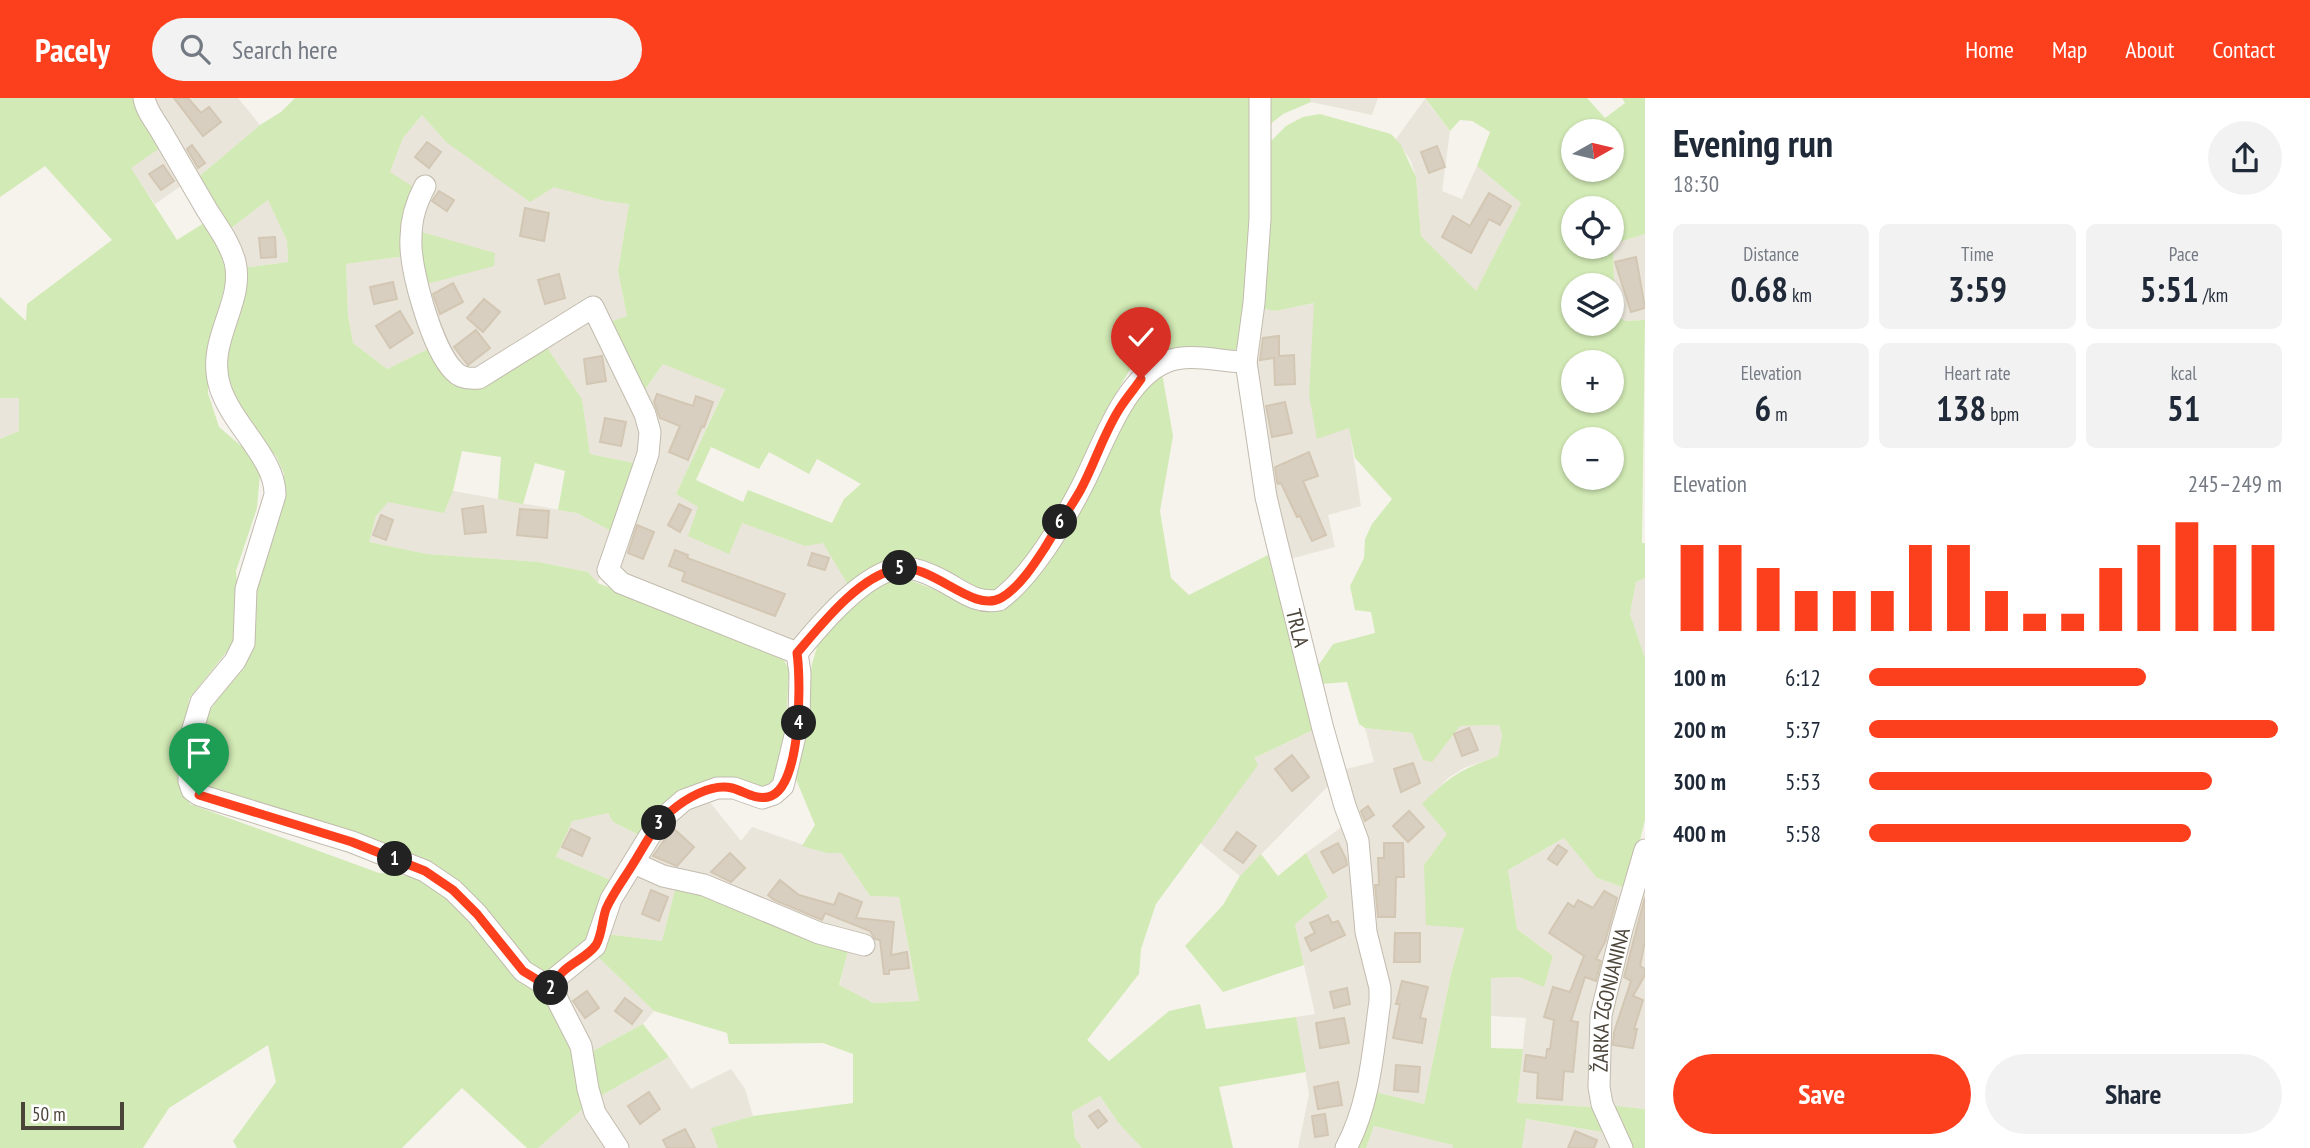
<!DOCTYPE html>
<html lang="en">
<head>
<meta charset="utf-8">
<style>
	body { margin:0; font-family:"PT Sans Narrow",sans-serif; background:#f2f2f3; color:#1f2937; height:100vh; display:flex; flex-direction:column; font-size:26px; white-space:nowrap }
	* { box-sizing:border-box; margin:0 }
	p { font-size:23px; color:#747a83 }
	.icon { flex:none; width:38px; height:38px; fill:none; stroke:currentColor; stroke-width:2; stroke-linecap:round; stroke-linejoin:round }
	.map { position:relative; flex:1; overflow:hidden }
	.sheet { display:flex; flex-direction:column; background:#fff; width:665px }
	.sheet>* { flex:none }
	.needle { width:46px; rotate:82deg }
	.buttons { position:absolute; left:1561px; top:21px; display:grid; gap:14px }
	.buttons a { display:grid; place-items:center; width:63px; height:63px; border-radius:50%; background:#fff; box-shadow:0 2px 5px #0004; font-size:35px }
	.scale { position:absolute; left:21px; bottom:18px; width:103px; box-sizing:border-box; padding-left:7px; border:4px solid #4b4439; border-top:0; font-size:19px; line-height:24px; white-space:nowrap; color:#4b4439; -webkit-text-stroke:5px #fff; paint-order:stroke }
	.pin { position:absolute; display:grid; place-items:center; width:60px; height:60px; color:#fff; margin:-72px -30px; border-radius:50% 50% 50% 0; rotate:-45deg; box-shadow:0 0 7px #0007 }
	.pin .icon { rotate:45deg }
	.km { position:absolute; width:35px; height:35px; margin:-18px; border-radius:50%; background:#222; color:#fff; font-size:19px; line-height:35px; text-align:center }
	.round { display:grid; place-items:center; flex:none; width:74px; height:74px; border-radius:37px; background:#f2f2f3 }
	.head { display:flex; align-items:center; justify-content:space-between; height:119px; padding:0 28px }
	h1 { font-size:38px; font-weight:700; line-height:52px }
	.stats { display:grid; grid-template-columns:repeat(3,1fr); gap:10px; height:119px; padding:7px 28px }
	.stats div { display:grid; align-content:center; border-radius:10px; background:#f2f2f3; text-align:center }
	.stats b { font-size:35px; font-weight:700 }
	.stats small { font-size:19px; font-weight:400 }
	.stats p { font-size:19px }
	.chart { height:196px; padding:14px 28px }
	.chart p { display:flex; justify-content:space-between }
	.chart svg { width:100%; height:126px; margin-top:7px; stroke:#fc3f1d; stroke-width:6 }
	.action { display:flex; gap:14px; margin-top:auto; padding:14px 28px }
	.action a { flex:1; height:80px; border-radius:42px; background:#fc3f1d; color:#fff; font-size:28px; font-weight:700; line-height:80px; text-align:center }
	.action a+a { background:#f2f2f3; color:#1f2937 }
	ul { padding:0 28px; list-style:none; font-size:23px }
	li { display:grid; grid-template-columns:112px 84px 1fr; align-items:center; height:52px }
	li i { height:18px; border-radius:9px; background:#fc3f1d }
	header { display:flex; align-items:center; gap:42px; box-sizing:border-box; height:98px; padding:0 35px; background:#fc3f1d; color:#fff }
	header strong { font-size:33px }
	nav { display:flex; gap:38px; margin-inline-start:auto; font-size:24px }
	.search { width:490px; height:63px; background:#f2f2f3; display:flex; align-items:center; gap:18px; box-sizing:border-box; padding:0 24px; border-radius:38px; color:#747a83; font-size:26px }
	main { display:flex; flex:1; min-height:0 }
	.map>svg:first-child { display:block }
</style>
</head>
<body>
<header>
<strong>Pacely</strong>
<div class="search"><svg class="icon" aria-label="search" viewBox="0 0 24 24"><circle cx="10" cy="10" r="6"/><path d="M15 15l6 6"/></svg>Search here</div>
<nav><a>Home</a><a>Map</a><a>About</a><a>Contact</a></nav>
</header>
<main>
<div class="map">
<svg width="1645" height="1050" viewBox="0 0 1645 1050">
	<rect width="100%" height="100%" fill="#f6f3ec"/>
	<g fill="#eae5da">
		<polygon points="150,0 238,0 260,27 196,81"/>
		<polygon points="1310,0 1378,0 1372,17 1311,4"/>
		<polygon points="1425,1 1450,33 1442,93 1462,101 1477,68 1521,105 1476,194 1421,138 1416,79 1411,63 1396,41"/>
		<polygon points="422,17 446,44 554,88 605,103 629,106 618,173 627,218 606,225 597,202 482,274 460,270 425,201 418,133 390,74 403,40"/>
		<polygon points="160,50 184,86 155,106 130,70"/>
		<polygon points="268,102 287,143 288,164 243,170 226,134"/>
		<polygon points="1645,136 1645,222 1626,223 1615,217 1613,146"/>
		<polygon points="406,158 432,249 387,271 353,245 348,217 346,166"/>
		<polygon points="1314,205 1318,340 1349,329 1361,408 1328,417 1335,449 1290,461 1273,407 1252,259 1260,210 1275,213"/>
		<polygon points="591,220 645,330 639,366 590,356 582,301 546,248"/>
		<polygon points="663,266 725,290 676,396 698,409 805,448 823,444 851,492 793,548 624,481 617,466 655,355 641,297"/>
		<polygon points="0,300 19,300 19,333 0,341"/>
		<polygon points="453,393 577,415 615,435 598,485 588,474 539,464 427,456 368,444 376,418 388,403 443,414"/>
		<polygon points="1645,480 1645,560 1630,516 1636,484"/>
		<polygon points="1499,627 1502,637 1498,658 1464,670 1448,680 1423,706 1448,736 1424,767 1464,830 1451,876 1424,1006 1371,993 1385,897 1342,672 1374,664 1365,630 1412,635 1423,662 1459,628"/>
		<polygon points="1315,631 1330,686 1240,778 1200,745 1257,667 1254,660"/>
		<polygon points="705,698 741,743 752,729 827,755 841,755 870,798 899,799 919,903 872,905 839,888 852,839 641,764 660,730"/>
		<polygon points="608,715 613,724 639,737 615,784 556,759 572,722"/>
		<polygon points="1343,728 1354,754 1376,891 1357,1012 1340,1050 1298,1050 1309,996 1296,919 1315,916 1295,826 1328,799 1306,755"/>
		<polygon points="1564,740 1597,780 1628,791 1593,1009 1517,1005 1526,920 1490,918 1491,880 1519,879 1544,888 1553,858 1517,831 1508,772"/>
		<polygon points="641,777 676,788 662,843 606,836 633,779"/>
		<polygon points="1645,777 1645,1011 1608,1007 1605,936"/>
		<polygon points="595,856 654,913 643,926 591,954 573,918 564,890 569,875"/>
		<polygon points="669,959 691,991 731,971 745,991 753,1018 712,1030 718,1050 623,1050 597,1000"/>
		<polygon points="1100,998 1120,1027 1142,1050 1082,1050 1075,1040 1072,1014"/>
		<polygon points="586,1008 610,1050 538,1050"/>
		<polygon points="1525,1021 1608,1035 1616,1050 1522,1050"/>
		<polygon points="1374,1028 1454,1047 1453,1050 1366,1050"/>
	</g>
	<g fill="#d2eab5" fill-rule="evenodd">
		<polygon points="0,0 135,0 139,18 160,50 131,70 177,142 204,125 219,149 227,179 208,253 208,295 219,329 253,358 260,376 257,410 236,473 240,515 232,547 189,601 183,650 183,684 190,706 379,775 389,775 424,781 446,798 519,876 551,900 571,945 586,1008 538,1050 527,1050 462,990 402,1050 237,1050 233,1043 276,984 268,947 169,1010 143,1050 0,1050 0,341 19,333 19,300 0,300 0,199 26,223 27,206 112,142 45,68 0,99"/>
		<path d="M 295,0 L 1253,0 C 1253,55 1251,109 1248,163 C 1246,188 1248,233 1234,254 L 1162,256 L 1147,260 L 1129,273 L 1100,323 L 1086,364 L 1028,463 L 1005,489 L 992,494 L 980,494 L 933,472 L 851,492 L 823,445 L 805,448 L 742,425 L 729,456 L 688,438 L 698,409 L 676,396 L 725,291 L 663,266 L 641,297 L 606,225 L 627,218 L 618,173 L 629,106 L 605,103 L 554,89 L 530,104 L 446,44 L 422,17 L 403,40 L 390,74 L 415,90 L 406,158 L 346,166 L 348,217 L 353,245 L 387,271 L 432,249 L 451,282 L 546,248 L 582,301 L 590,356 L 639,366 L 615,435 L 577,415 L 558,412 L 565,373 L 535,365 L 523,406 L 498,401 L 501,359 L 462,353 L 453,393 L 444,415 L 388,404 L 376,418 L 369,444 L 427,456 L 539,464 L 588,474 L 598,485 L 784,562 L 789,572 L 784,663 L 771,691 L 718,680 L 639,737 L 613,724 L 608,715 L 572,723 L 556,759 L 615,784 L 591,843 L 550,879 L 526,870 L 461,785 L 418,758 L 346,733 L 204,691 L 197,639 L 206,618 L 221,596 L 245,569 L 250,552 L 253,501 L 281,405 L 284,376 L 276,358 L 268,351 L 238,307 L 229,285 L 224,263 L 229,241 L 240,218 L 244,193 L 243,170 L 288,164 L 287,143 L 268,102 L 226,134 L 196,81 L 260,27 L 281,14 ZM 711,349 L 759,371 L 769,354 L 809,376 L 817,361 L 861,386 L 844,401 L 832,425 L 748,392 L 743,404 L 696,382 Z"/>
		<polygon points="1265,0 1310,0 1311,4 1283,16 1269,27"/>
		<path d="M 1425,0 L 1587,0 L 1605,20 L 1625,5 L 1622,0 L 1645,0 L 1645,136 L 1613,146 L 1615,217 L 1626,223 L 1645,222 L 1642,445 L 1645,445 L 1645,480 L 1636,484 L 1630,516 L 1645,560 L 1645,722 L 1628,791 L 1597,780 L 1564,740 L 1508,772 L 1517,831 L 1553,858 L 1544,889 L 1519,879 L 1491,880 L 1491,950 L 1523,951 L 1517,1005 L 1593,1009 L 1608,1035 L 1526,1021 L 1522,1050 L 1453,1050 L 1453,1047 L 1374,1028 L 1366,1050 L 1351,1050 L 1371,993 L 1424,1006 L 1451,876 L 1464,830 L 1426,827 L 1424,767 L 1447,736 L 1422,706 C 1451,677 1460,672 1498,658 L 1502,637 L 1499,627 L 1460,628 L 1432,664 L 1423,662 L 1412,635 L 1365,630 L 1359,626 L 1347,584 L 1321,586 L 1318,568 L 1333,546 L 1375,535 L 1371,514 L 1355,512 L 1350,488 L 1364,460 L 1365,441 L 1372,426 L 1392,401 L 1355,360 L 1349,330 L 1317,341 L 1309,297 L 1314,205 L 1275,213 L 1260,210 L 1268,46 L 1286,28 L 1303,19 L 1320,16 L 1391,36 L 1401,47 L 1416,79 L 1421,138 L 1476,193 L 1521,105 L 1477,68 L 1490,34 L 1472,23 L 1460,22 L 1450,33 ZM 1573,33 L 1612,33 L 1612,72 L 1573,72 ZM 1573,110 L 1612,110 L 1612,149 L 1573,149 ZM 1573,187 L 1612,187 L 1612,226 L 1573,226 ZM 1573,264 L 1612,264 L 1612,303 L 1573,303 ZM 1573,341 L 1612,341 L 1612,380 L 1573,380 Z"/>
		<polygon points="418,133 495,155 494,168 423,187"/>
		<polygon points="1162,275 1173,338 1160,413 1171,480 1189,497 1268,457 1278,496 1298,549 1315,631 1254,660 1258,667 1156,806 1141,851 1139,876 1087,942 1109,963 1169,913 1200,906 1206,931 1296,919 1306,974 1219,989 1233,1050 1142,1050 1120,1027 1100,998 1072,1014 1075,1040 1082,1050 718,1050 711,1030 753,1018 853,1005 853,956 823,945 729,946 727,935 654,913 595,856 606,836 662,843 676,788 849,850 839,887 873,905 919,903 899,799 870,798 841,755 827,755 802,748 815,727 795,679 805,620 812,566 820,539 878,486 902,479 993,514 1005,511 1049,459 1130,312 1150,282"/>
		<polygon points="1306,755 1328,799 1295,826 1304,867 1223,894 1185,848 1223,807 1240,778 1261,756 1278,778"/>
		<polygon points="643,926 669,959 597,1000 591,954"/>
		<polygon points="1608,1007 1645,1011 1645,1050 1628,1050"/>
	</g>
	<g fill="#d8cfc1" stroke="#d3c7b4" stroke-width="2">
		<polygon points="174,0 188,0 201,15 209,9 221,24 203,38"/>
		<polygon points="427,44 441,54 429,70 415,59"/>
		<polygon points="192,47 205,65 198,70 187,51"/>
		<polygon points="1437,48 1445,69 1429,75 1421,54"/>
		<polygon points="163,67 174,83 161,92 149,76"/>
		<polygon points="439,93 454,102 447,113 432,103"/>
		<polygon points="1489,95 1511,108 1500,127 1489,121 1471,155 1442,139 1453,118 1470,128"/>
		<polygon points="525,110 549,115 544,143 520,138"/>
		<polygon points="275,139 276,159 261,160 259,140"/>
		<polygon points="1636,159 1645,210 1631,214 1615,164"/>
		<polygon points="559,176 565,200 545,206 538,182"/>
		<polygon points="393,184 397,201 374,206 370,189"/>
		<polygon points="453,185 463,204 440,216 433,196"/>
		<polygon points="484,201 500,214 483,234 467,220"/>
		<polygon points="400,213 413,235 390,250 376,228"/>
		<polygon points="476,232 490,250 468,267 454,249"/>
		<polygon points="1279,238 1279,258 1294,257 1295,286 1275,287 1274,260 1260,262 1263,240"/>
		<polygon points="602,258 606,283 587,286 584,261"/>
		<polygon points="657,296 693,308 696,298 713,304 704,329 702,328 688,362 669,354 680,328 660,320 654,304"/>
		<polygon points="1285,304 1292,335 1272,339 1266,308"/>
		<polygon points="605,320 626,324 621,348 600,344"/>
		<polygon points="1309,354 1318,378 1303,383 1326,437 1312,443 1300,418 1297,419 1281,385 1278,386 1277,384 1275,369"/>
		<polygon points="679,406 691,412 680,434 668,427"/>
		<polygon points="483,408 486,434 465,436 462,411"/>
		<polygon points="520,411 549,413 547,440 517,437"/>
		<polygon points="381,417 393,422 386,442 373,437"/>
		<polygon points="637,427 654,434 643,461 628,455"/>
		<polygon points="675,452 688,457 687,460 785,496 775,518 682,483 685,474 669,468"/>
		<polygon points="812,455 829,460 825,472 808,467"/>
		<polygon points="1469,630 1478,652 1462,658 1454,636"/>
		<polygon points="1292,657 1309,679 1292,693 1275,671"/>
		<polygon points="1413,665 1420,685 1401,694 1394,671"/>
		<polygon points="1368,708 1374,717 1365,723 1361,713"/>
		<polygon points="1409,713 1424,729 1408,744 1393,728"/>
		<polygon points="673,730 694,749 677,768 653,758"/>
		<polygon points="571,731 590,740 582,758 562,749"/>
		<polygon points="1237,734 1256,748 1243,765 1224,752"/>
		<polygon points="1338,745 1346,761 1347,767 1333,775 1321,754"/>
		<polygon points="1384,745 1403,745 1404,779 1396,779 1395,819 1378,819 1375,787 1379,787 1378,760 1384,760"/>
		<polygon points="1558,747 1567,753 1557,767 1548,761"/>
		<polygon points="730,755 745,770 731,784 711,774"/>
		<polygon points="780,782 799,797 834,807 839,795 862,804 856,820 894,824 891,857 907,854 909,870 889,872 889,876 884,876 880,842 875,841 870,833 825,815 822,822 774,802 768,797"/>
		<polygon points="651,792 668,799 659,823 642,816"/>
		<polygon points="1604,793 1617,800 1605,844 1596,861 1601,863 1596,883 1585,879 1571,923 1578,924 1573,974 1564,973 1562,1002 1537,1000 1538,975 1524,973 1526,957 1546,960 1547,951 1550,951 1554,922 1544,919 1553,889 1570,894 1584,858 1549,835 1568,805 1574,809 1578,802 1593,810"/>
		<polygon points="1645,799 1645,843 1640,868 1645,871 1645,877 1633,898 1643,902 1634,931 1637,931 1633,950 1613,947 1614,934 1631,883 1624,879"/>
		<polygon points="1328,817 1332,825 1338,823 1345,837 1311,853 1305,840 1315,835 1310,825"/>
		<polygon points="1395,835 1420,835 1420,864 1394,864"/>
		<polygon points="1402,883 1428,889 1420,920 1426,921 1422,945 1393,940 1400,906 1396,906"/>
		<polygon points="1347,890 1350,906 1334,910 1330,894"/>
		<polygon points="587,893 599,910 585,920 573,903"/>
		<polygon points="625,900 642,913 632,926 615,913"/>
		<polygon points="1344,920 1349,945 1320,950 1316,925"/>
		<polygon points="1396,967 1420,969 1418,994 1394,992"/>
		<polygon points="1338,984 1342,1007 1318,1011 1314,989"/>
		<polygon points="649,994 660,1011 640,1026 628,1008"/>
		<polygon points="1098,1012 1107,1023 1098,1030 1089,1018"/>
		<polygon points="1325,1016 1328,1037 1315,1039 1312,1018"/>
		<polygon points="685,1031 695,1050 667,1050 663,1042"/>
		<polygon points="1575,1033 1597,1042 1594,1050 1568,1050"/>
	</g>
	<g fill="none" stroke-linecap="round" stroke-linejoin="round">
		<defs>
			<g id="minor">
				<path d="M 144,0 C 146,12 155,23 161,33 C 176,59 192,86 207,112 C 217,128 230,145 235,164 C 245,206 205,242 220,289 C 232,327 276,361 275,397 L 246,491 L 244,545 L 235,563 L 201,604 L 189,644 L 189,683 L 192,692 L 199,697 L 352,744 L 425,773 L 453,792 L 477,816 L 523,873 L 554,892"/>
				<path id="s1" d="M 1260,0 L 1260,121 L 1254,205 L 1246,264 L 1266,399 L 1276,441 L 1323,631 L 1345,708 L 1358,743 L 1366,834 L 1380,890 L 1380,903 C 1373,953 1370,1005 1346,1050"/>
				<path d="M 425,88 C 416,105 411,120 411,140 C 409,170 432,251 454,273 C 460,280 470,281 479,280 L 593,209 L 645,316 L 650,334 L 648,356 L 608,472 L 621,485 L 797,555"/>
				<polyline points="634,765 663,778 704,787 819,835 864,847"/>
				<path d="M 618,1050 L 595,1015 L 588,991 L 581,948 L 558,903 L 554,892 L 557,879 L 595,848 L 611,801 L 654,731 L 669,715 L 684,702 L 717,690 L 734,690 L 762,700 L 774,696 L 783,688 L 799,621 L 800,575 L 797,555 C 819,528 862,476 899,470 C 913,468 932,477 945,484 C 963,494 977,506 999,502 C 1031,479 1063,425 1081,390 C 1102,351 1122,282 1166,264 C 1189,254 1221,264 1246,264"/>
				<path id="s2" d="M 1622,1050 L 1602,1006 L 1599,989 L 1601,917 L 1622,831 L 1645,752"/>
			</g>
		</defs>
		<use href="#minor" stroke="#c2bbae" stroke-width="23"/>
		<use href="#minor" stroke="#fff" stroke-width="21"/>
	</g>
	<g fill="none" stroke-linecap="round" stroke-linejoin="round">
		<defs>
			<path id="route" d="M 199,697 L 352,744 L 425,773 L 453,792 L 477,816 L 523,873 L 554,892 C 557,867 583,865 596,847 C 602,837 602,822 606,811 C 613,795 624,781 633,766 C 645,747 653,729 670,714 C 685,701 711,685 732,690 C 744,693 755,702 768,699 C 802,692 801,583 797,555 C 821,527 859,478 897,471 C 932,464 972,516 1001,500 C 1020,489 1035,465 1046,448 C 1057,429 1069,412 1080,393 C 1095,366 1104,333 1122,307 C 1128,298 1135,290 1141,281"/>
		</defs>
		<use href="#route" stroke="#fff" stroke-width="14"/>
		<use href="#route" stroke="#fc3f1d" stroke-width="9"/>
	</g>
	<g text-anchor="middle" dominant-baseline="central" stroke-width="5" stroke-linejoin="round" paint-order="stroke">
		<g font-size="21" fill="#4b4439" stroke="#fff">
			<text stroke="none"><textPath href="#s1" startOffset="536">TRLA</textPath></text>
			<text stroke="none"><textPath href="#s2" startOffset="154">ŽARKA ZGONJANINA</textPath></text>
		</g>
	</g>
</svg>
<div class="buttons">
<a><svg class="needle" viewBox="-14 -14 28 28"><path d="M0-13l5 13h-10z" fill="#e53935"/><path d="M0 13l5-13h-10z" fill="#747a83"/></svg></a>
<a><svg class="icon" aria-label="locate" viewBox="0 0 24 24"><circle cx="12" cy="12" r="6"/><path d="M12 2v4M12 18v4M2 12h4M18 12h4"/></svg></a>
<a><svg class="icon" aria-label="layers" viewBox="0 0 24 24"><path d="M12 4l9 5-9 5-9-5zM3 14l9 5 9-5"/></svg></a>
<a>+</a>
<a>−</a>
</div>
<div class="scale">50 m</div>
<div class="pin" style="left:199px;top:697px;background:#1e9e55"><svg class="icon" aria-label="arrive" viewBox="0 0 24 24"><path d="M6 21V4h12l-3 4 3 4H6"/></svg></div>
<div class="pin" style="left:1141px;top:281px;background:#d93025"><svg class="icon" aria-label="check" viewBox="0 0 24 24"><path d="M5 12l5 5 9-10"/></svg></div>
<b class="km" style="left:395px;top:761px">1</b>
<b class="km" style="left:551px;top:890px">2</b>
<b class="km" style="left:659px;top:725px">3</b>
<b class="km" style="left:799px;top:625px">4</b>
<b class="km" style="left:900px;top:470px">5</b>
<b class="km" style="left:1060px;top:424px">6</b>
</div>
<section class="sheet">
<div class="head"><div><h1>Evening run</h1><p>18:30</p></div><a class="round"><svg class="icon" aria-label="share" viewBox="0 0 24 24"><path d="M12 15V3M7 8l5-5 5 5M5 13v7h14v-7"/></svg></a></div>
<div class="stats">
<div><p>Distance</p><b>0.68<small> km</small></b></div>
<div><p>Time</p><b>3:59</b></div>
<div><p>Pace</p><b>5:51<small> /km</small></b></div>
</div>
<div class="stats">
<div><p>Elevation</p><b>6<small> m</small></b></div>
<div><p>Heart rate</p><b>138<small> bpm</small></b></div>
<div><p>kcal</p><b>51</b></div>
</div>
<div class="chart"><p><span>Elevation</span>245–249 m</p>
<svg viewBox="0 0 160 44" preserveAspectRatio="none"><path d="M5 44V14M15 44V14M25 44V22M35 44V30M45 44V30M55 44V30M65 44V14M75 44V14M85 44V30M95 44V38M105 44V38M115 44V22M125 44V14M135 44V6M145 44V14M155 44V14"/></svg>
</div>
<ul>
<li><b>100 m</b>6:12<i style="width:67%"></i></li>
<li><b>200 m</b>5:37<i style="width:99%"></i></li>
<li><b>300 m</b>5:53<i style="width:83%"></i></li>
<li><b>400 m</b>5:58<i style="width:78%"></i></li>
</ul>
<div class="action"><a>Save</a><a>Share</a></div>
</section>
</main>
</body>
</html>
